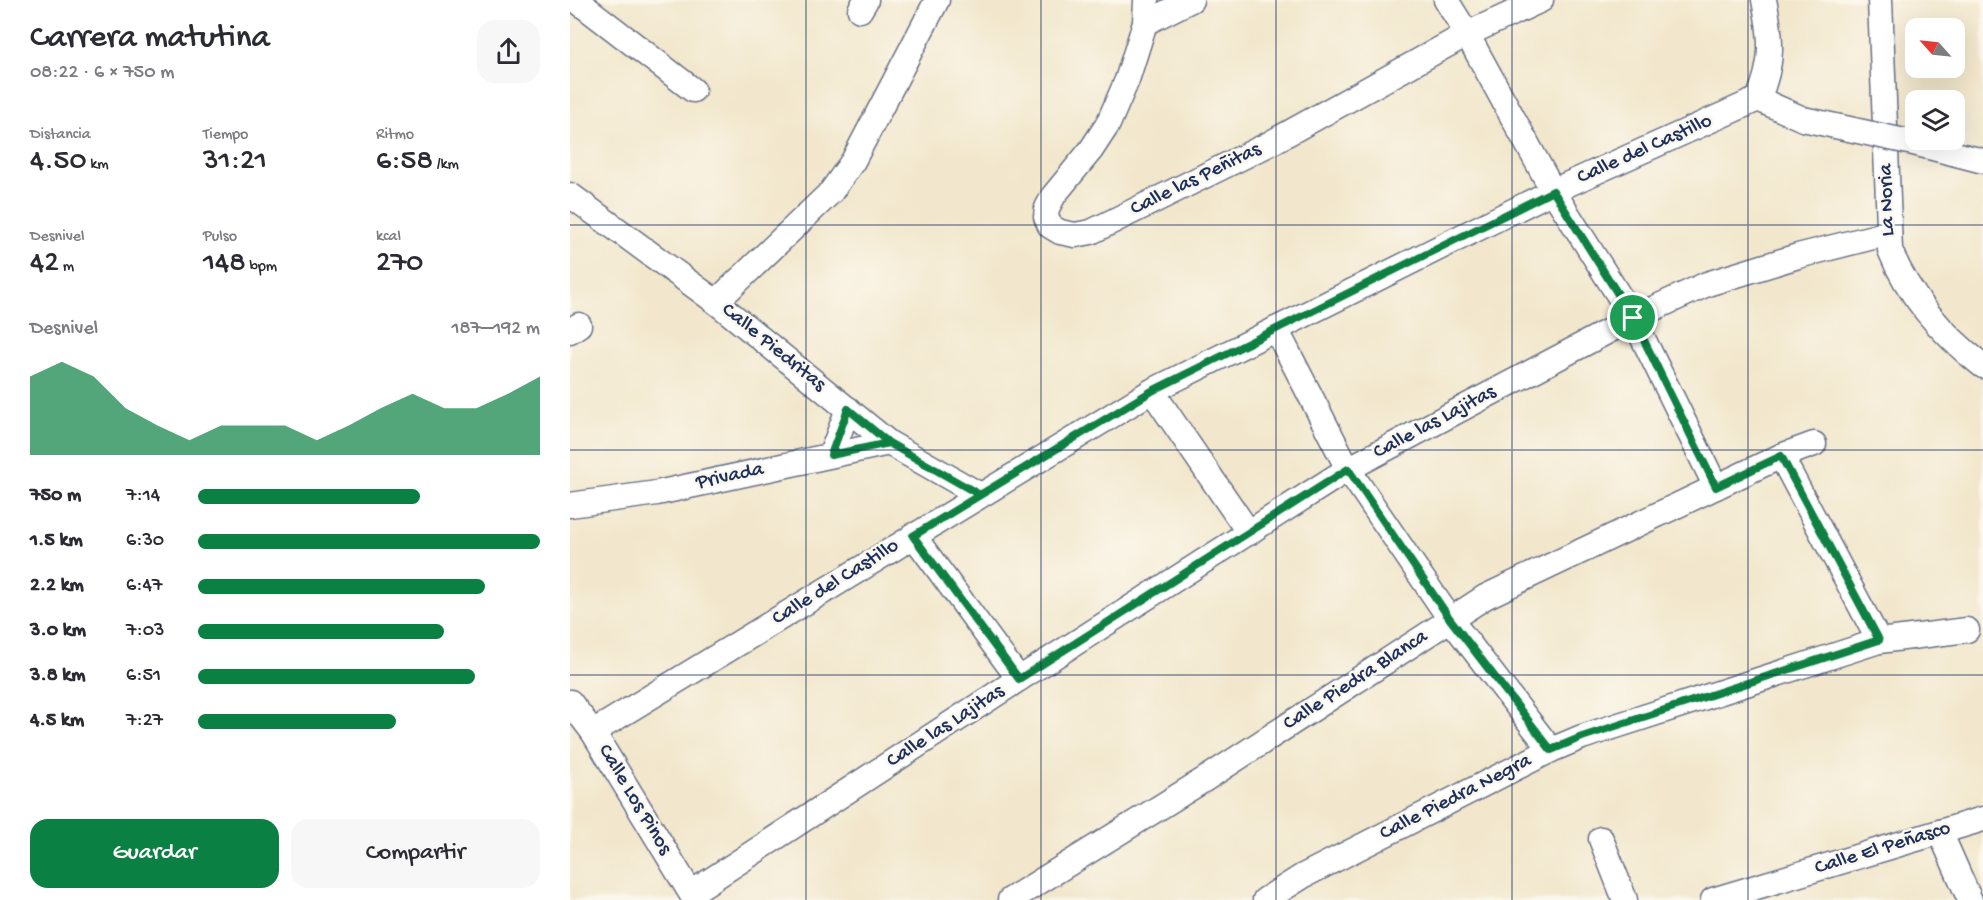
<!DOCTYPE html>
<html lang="es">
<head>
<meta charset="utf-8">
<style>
	body { margin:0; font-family:"Gochi Hand",sans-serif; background:#f7f7f7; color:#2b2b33; height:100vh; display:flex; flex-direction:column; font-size:22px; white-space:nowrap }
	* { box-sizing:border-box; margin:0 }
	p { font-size:20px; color:#7c7c81 }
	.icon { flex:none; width:33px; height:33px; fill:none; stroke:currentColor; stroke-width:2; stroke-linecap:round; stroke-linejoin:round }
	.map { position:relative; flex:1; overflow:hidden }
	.panel { display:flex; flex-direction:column; background:#fff; width:570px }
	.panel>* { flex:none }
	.needle { width:39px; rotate:297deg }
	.fabs { position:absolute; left:1335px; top:18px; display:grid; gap:12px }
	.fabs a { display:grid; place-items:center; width:60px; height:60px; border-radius:12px; background:#fff; box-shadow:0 6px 24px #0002; font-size:30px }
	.pin { position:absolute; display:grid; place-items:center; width:51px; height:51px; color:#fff; margin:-26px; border:3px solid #fff; border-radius:50%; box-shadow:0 2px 6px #0007 }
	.round { display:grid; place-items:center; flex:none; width:63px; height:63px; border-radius:18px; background:#f7f7f7 }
	.headline { display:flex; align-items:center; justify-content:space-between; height:102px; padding:0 30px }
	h1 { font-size:33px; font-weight:600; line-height:45px }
	.stats { display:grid; grid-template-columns:repeat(3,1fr); gap:9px; height:102px; padding:6px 30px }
	.stats div { display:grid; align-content:center }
	.stats b { font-size:30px; font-weight:600 }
	.stats small { font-size:16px; font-weight:400 }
	.stats p { font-size:16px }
	.chart { height:168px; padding:12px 30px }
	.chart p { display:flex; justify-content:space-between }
	.chart svg { width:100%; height:108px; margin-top:6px; fill:#0b8043; opacity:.7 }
	.action { display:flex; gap:12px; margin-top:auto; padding:12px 30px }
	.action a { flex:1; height:69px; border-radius:18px; background:#0b8043; color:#fff; font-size:24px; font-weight:600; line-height:69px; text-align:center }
	.action a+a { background:#f7f7f7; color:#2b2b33 }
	ul { padding:0 30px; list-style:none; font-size:20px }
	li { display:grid; grid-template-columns:96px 72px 1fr; align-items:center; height:45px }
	li i { height:15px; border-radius:8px; background:#0b8043 }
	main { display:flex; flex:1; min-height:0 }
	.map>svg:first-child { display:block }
</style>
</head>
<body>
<main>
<section class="panel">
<div class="headline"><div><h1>Carrera matutina</h1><p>08:22 · 6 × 750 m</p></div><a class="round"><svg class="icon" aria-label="share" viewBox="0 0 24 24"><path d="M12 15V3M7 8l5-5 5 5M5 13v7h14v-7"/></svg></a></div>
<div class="stats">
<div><p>Distancia</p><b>4.50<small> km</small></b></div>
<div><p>Tiempo</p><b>31:21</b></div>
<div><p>Ritmo</p><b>6:58<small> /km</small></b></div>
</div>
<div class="stats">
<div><p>Desnivel</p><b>42<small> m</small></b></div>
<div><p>Pulso</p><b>148<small> bpm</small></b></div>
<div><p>kcal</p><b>270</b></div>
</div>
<div class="chart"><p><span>Desnivel</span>187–192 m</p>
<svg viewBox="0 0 160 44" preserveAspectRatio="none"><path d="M0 44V12L10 6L20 12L30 25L40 32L50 38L60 32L70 32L80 32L90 38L100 32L110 25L120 19L130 25L140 25L150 19L160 12V44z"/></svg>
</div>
<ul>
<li><b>750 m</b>7:14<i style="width:65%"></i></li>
<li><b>1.5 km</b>6:30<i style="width:100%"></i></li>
<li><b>2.2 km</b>6:47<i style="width:84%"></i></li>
<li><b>3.0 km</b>7:03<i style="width:72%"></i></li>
<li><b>3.8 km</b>6:51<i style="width:81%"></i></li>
<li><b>4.5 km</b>7:27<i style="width:58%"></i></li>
</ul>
<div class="action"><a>Guardar</a><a>Compartir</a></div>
</section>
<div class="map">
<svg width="1413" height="900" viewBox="0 0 1413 900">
	<rect width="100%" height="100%" fill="#fbf7ec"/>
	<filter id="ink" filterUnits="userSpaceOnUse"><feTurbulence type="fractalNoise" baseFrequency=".0167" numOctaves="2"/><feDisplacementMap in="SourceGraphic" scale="12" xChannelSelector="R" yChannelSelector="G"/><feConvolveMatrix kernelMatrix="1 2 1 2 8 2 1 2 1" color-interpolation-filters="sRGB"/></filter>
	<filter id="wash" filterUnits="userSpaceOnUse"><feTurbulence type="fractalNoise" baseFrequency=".008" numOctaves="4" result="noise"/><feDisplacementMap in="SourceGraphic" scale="24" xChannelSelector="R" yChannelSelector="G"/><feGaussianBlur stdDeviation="1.35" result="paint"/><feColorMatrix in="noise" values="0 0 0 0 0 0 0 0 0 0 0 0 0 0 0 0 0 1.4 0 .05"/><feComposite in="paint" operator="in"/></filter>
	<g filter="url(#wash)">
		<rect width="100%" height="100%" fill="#f2e7cc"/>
	</g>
	<g filter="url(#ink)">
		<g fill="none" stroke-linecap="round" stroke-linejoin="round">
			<defs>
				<g id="street">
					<polyline points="6,0 123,90"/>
					<polyline points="576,0 575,23 557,80 538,124 521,150 484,195 477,208 476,217 480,226 490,232 505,235 521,232 697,145 897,34 971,0"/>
					<polyline points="876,0 897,34 983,191 1063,318 1146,487"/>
					<path d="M 1194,0 C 1202,38 1204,63 1188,99 L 1233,119"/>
					<path d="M 1310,0 L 1320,250 C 1339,297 1374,336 1413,366"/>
					<polyline points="290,10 296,0"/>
					<polyline points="575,23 621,0"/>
					<polyline points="1339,142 1413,161"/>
					<polyline points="0,195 146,302 319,443 410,495"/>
					<polyline points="146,302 261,192 283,161 367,0"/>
					<polyline points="706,329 778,469 880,619 981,750"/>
					<polyline points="0,331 9,325"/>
					<polyline points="582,391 679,533"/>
					<polyline points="261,455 278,409"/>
					<polyline points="1211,456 1309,641"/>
					<polyline points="0,505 87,493 319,443"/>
					<polyline points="343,535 449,679"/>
					<polyline points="0,702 23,732 125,900"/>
					<polyline points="23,732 582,391 983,191 1188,99"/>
					<polyline points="1370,832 1400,900"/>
					<polyline points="1031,839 1055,900"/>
					<polyline points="121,893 449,679 778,469 1063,318 1137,284 1228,256 1319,233"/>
					<polyline points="440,900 637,778 915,597 1211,456 1244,444"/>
					<polyline points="695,900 733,876 981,750 1012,737 1309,641 1397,630"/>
					<polyline points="1143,900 1413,819"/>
				</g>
			</defs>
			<use href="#street" stroke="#666f84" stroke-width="27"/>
			<use href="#street" stroke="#fff" stroke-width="24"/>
			<defs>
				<polyline id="street-bridge" points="1233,119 1339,142"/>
			</defs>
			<use href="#street-bridge" stroke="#666f84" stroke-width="27" stroke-linecap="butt"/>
			<use href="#street-bridge" stroke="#fff" stroke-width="24"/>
		</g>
	</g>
	<g fill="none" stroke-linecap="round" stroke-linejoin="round" filter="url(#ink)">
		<defs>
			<polyline id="route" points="1063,318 983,191 582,391 410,495 319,443 261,455 278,409 319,443 410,495 343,536 449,679 778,469 880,619 981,750 1012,737 1309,640 1211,456 1146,487 1063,318"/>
		</defs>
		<use href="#route" stroke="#fff" stroke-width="12"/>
		<use href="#route" stroke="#0b8043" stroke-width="8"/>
	</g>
	<path fill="none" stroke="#1b2f5e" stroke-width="1.5" stroke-opacity="0.55" d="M 236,0 L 236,900M 471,0 L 471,900M 706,0 L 706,900M 942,0 L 942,900M 1178,0 L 1178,900M 0,225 L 1413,225M 0,450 L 1413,450M 0,675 L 1413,675"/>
	<g text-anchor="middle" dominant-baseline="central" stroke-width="5" stroke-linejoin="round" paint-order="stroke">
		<g font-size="21" fill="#1b2f5e" stroke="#fbf7ec">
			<text transform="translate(1075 150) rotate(-24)">Calle del Castillo</text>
			<text transform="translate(626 180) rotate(-26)">Calle las Peñitas</text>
			<text transform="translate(1318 200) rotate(-92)">La Noria</text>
			<text transform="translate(203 348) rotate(39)">Calle Piedritas</text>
			<text transform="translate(865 423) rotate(-28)">Calle las Lajitas</text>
			<text transform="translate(160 477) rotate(-12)">Privada</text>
			<text transform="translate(266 583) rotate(-32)">Calle del Castillo</text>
			<text transform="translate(786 681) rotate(-33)">Calle Piedra Blanca</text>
			<text transform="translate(376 727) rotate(-33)">Calle las Lajitas</text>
			<text transform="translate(886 798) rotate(-27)">Calle Piedra Negra</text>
			<text transform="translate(64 800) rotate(59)">Calle Los Pinos</text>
			<text transform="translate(1313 849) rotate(-17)">Calle El Peñasco</text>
		</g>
	</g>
</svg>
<div class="fabs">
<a><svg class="needle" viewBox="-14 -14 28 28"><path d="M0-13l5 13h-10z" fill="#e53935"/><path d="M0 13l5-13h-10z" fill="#7c7c81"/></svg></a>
<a><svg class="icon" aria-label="layers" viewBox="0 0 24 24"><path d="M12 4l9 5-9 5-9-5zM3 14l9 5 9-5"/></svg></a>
</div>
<div class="pin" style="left:1063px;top:318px;background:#1e9e55"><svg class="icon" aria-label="arrive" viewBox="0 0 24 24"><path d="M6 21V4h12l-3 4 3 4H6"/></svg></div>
</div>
</main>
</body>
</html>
